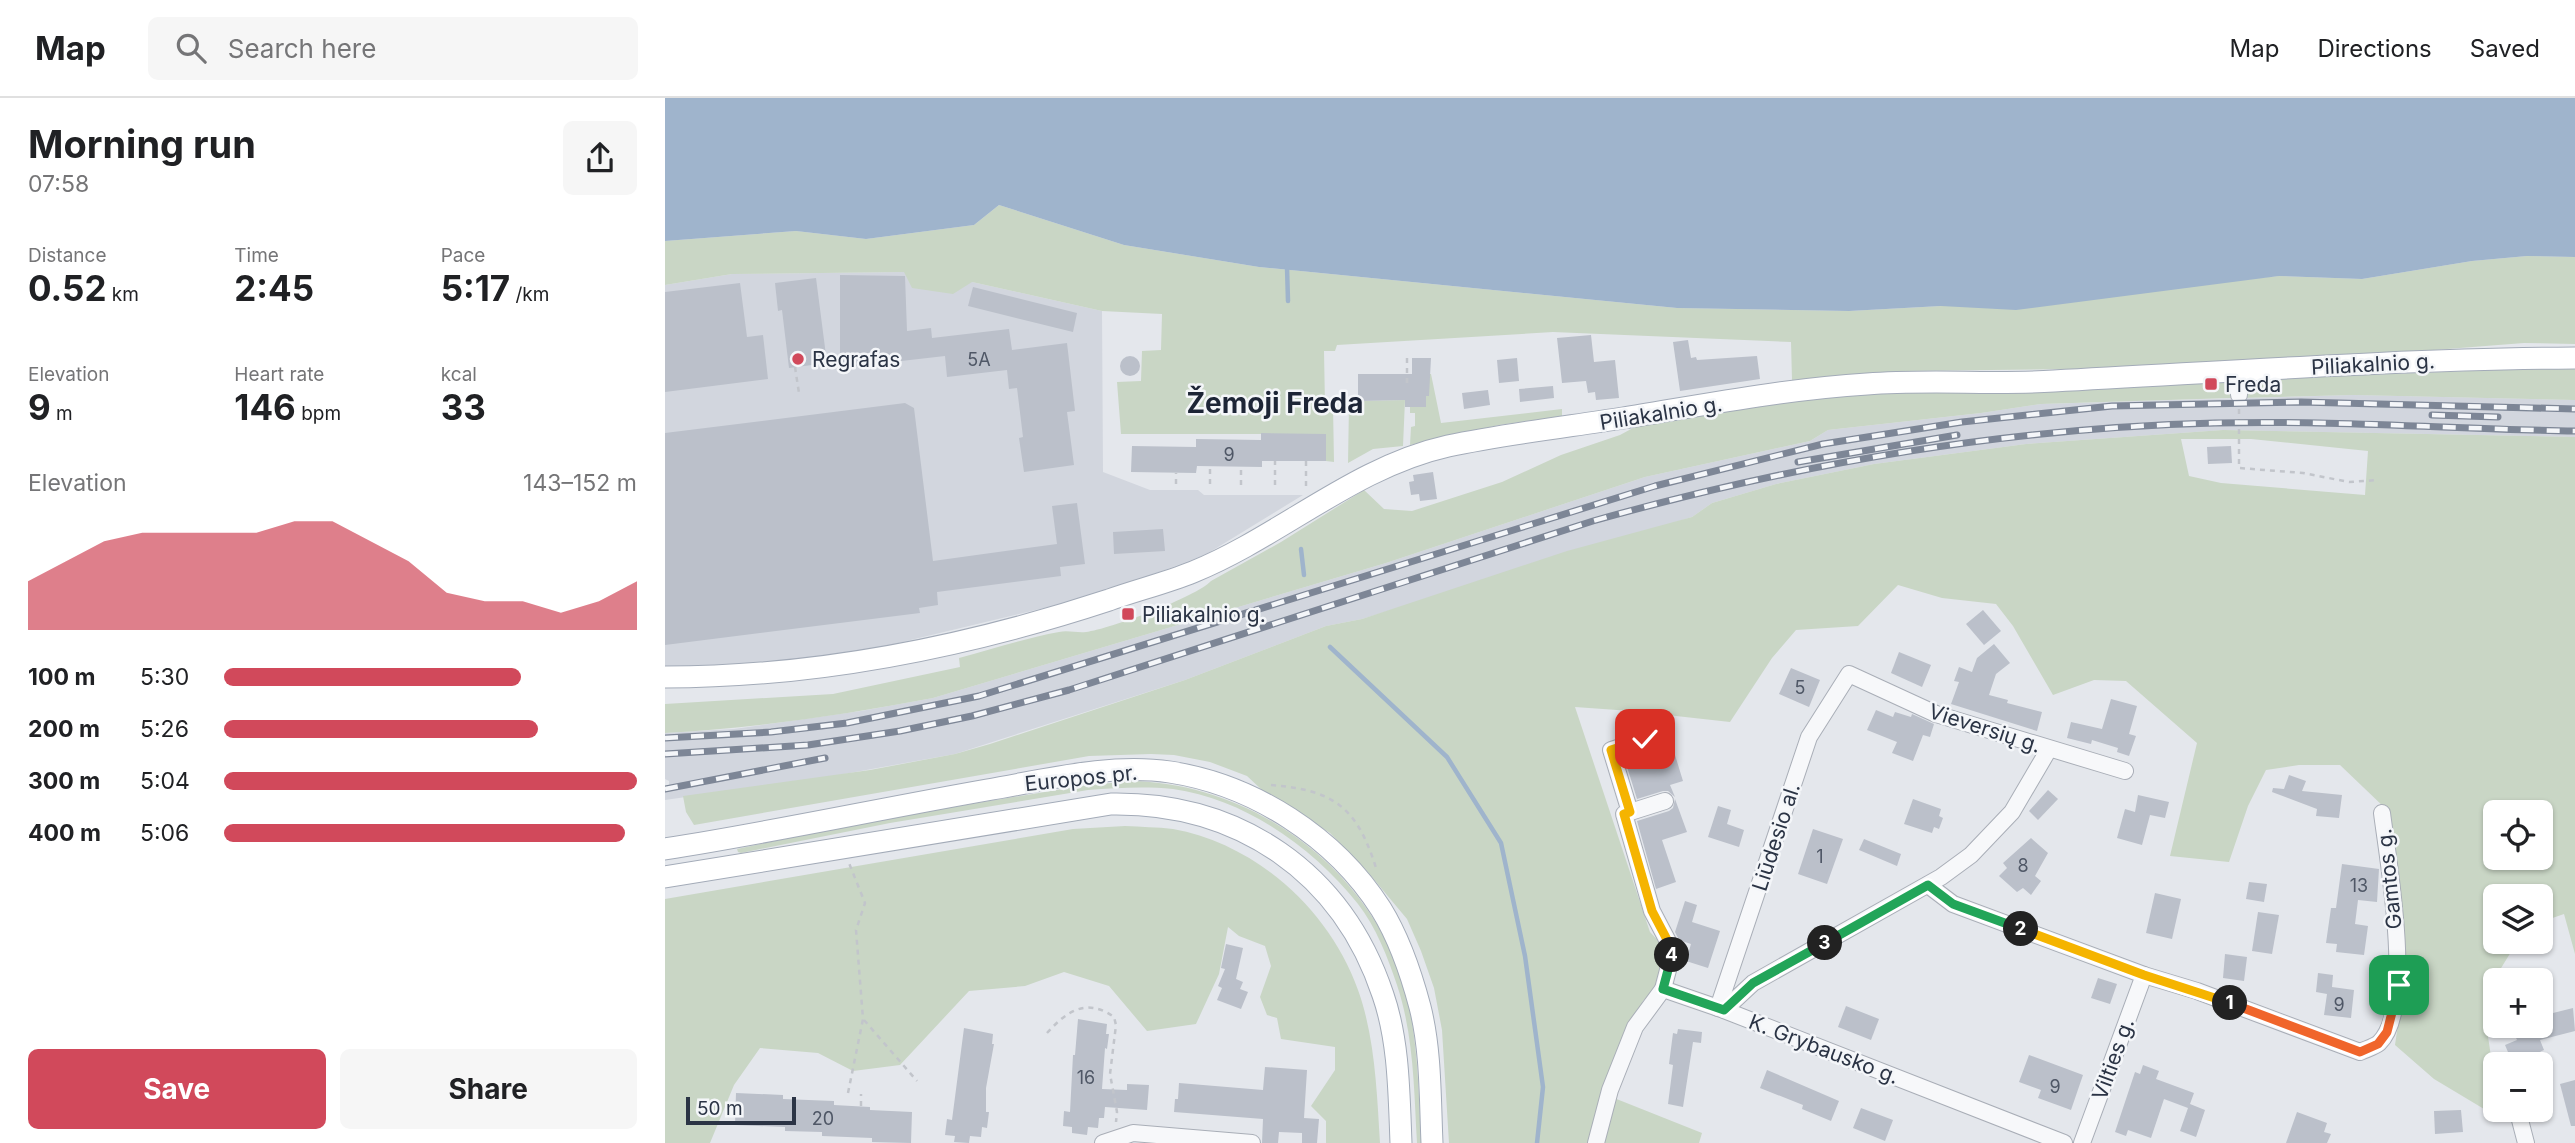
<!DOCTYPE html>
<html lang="en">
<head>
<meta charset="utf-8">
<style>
	body { margin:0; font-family:Inter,sans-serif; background:#f6f6f6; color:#202124; height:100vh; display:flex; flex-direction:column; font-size:26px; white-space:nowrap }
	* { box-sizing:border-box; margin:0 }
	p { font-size:23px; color:#757577 }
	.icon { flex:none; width:38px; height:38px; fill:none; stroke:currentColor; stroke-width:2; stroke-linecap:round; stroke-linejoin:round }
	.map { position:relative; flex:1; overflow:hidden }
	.drawer { display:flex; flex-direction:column; background:#fff; width:665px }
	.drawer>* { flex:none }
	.fabs { position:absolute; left:1818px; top:702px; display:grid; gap:14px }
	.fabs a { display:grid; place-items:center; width:70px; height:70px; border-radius:10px; background:#fff; box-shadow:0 2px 5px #0004; font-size:35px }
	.scale { position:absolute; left:21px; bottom:18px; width:110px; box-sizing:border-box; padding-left:7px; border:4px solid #2b3445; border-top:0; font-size:19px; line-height:24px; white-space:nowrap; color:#2b3445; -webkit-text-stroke:5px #f4f6f9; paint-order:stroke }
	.pin { position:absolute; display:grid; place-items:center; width:60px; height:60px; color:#fff; margin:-30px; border-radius:14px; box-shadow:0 4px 10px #0006 }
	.km { position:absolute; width:35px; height:35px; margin:-18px; border-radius:50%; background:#222; color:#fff; font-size:19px; line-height:35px; text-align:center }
	.round { display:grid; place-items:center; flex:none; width:74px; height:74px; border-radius:10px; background:#f6f6f6 }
	.overview { display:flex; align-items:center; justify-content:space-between; height:119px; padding:0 28px }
	h1 { font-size:38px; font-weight:700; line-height:52px }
	.metrics { display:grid; grid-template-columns:repeat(3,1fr); gap:10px; height:119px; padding:7px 28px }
	.metrics div { display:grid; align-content:center }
	.metrics b { font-size:35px; font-weight:700 }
	.metrics small { font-size:19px; font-weight:400 }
	.metrics p { font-size:19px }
	.chart { height:196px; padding:14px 28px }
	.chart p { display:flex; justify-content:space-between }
	.chart svg { width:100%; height:126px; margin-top:7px; fill:#d1495b; opacity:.7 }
	.button { display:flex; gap:14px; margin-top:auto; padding:14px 28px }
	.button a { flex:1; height:80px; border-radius:10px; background:#d1495b; color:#fff; font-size:28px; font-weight:700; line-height:80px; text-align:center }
	.button a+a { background:#f6f6f6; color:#202124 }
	ul { padding:0 28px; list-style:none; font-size:23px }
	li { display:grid; grid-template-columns:112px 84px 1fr; align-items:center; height:52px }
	li i { height:18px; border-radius:9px; background:#d1495b }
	header { display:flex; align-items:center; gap:42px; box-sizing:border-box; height:98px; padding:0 35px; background:#fff; border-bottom:2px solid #e0e0e0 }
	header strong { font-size:33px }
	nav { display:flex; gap:38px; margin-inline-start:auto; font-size:24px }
	.search { width:490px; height:63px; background:#f6f6f6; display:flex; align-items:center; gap:18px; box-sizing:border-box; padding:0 24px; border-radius:10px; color:#757577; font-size:26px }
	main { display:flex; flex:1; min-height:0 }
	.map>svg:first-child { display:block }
</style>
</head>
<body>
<header>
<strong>Map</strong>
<div class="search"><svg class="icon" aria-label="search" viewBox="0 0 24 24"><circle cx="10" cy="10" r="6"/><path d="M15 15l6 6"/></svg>Search here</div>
<nav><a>Map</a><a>Directions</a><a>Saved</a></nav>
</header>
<main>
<section class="drawer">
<div class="overview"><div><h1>Morning run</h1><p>07:58</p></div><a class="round"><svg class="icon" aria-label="share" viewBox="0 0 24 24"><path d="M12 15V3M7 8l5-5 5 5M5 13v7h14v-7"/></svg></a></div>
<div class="metrics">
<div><p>Distance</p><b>0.52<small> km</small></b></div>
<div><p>Time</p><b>2:45</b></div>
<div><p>Pace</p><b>5:17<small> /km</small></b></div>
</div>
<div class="metrics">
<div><p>Elevation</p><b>9<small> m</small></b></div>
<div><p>Heart rate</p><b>146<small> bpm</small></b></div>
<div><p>kcal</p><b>33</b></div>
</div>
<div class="chart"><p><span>Elevation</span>143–152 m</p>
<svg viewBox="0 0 160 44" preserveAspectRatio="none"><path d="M0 44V27L10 20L20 13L30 10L40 10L50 10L60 10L70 6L80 6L90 13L100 20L110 31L120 34L130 34L140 38L150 34L160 27V44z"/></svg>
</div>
<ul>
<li><b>100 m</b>5:30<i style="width:72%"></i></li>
<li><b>200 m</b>5:26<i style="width:76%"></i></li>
<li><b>300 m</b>5:04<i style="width:100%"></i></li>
<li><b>400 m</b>5:06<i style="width:97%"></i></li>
</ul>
<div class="button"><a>Save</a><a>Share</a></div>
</section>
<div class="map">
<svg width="1910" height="1045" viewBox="0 0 1910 1045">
	<rect width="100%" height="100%" fill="#e4e7ec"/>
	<g fill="#d2d6de">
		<polygon points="239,174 307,184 437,213 438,374 485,392 533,392 539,397 638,397 540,457 454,489 404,504 154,564 0,571 0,187 67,176"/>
		<polygon points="1689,297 1910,302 1910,339 1558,332 1361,346 1209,366 1111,386 1047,405 1027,419 697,521 661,528 520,582 290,656 168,678 0,702 0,688 4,687 4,683 0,681 0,635 69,631 196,613 268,600 721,465 980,379 1145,343 1163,332 1316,315 1376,306"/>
	</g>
	<g fill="#c9d6c5" fill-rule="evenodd">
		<polygon points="334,107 459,147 594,169 1012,210 1184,213 1276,208 1614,178 1697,181 1807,163 1862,158 1910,159 1910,246 1859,245 1613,264 1408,271 1238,273 1127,282 1126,244 888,234 672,247 670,253 659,253 660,308 668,308 669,364 661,363 661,336 456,336 452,284 476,283 477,253 496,252 497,216 437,213 307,184 288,196 247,190 239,174 67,176 0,187 0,143 131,133 201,141 309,127"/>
		<polygon points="1910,269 1910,302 1689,297 1577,300 1578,290 1597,281"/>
		<polygon points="764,276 766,276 776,325 897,311 897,318 834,327 745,347 746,329 750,328 750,315 745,315 745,309 761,308 761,298 764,297"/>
		<path d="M 1564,284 L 1566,300 L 1376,306 L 1316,315 L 1163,332 L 1145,343 L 980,379 L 721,465 L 268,600 C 179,617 90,630 0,635 L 0,606 L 168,596 L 295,569 L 294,560 C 327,551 361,540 394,534 C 403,532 412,535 421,534 C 445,531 531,499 546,483 L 616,444 L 699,392 L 719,411 L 747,413 L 837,384 L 896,357 L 955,337 L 981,323 L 1196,290 Z"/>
		<polygon points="740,302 738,348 708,351 683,365 684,306 693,303"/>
		<path d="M 1558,332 L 1910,339 L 1910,856 L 1899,816 L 1876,824 L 1876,798 L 1830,798 L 1830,844 L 1852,844 L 1830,880 L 1822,932 L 1830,985 L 1832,1012 L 1829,1017 L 1769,981 L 1730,947 L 1739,886 L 1721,711 L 1675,667 L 1634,667 L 1601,672 L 1583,708 L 1564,764 L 1505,758 L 1532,645 L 1461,583 L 1429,582 L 1388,597 L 1348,528 L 1331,506 L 1277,500 L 1233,487 L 1193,528 L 1131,532 L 1107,560 L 1065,624 L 966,613 L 910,609 L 985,834 L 1004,854 L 990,890 L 978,903 L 942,991 L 927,1045 L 784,1045 L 777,932 L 769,890 L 756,853 L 742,821 L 701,772 L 665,735 L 597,692 L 582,678 L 545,664 L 509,657 L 486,656 L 424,658 L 29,727 L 21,714 L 18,698 L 205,672 L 290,656 L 325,646 L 520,582 L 661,528 L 697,521 L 902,453 L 1027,419 L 1047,405 L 1111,386 L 1209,366 L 1361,346 ZM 1586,341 L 1703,353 L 1700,397 L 1556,385 L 1524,378 L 1516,341 ZM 1830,714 L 1876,714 L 1876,760 L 1830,760 Z"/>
		<path d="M 466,683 C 594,685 717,780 744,907 C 753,952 754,999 756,1045 L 752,1045 C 749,993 749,938 732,887 C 723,860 711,829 693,806 C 649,750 580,701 508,691 C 479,688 451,690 423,692 L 225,725 L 76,755 L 73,754 L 72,751 L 215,721 L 416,688 Z"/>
		<path d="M 460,728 C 476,729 492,729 508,731 C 592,746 665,813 693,892 C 710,939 712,995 715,1045 L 661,1045 L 661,1023 L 646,1008 L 670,972 L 670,949 L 616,941 L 612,920 L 602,917 L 595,899 L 606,868 L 600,848 L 574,838 L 563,829 L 554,876 L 531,926 L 482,933 L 444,888 L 399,874 L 360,888 L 304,893 L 235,967 L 188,973 L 153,955 L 95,950 L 69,987 L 45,1045 L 0,1045 L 0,801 L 408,731 Z"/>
		<polygon points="949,1000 1037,1035 1034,1045 935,1045"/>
	</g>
	<polygon fill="#9fb4cc" points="0,0 1910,0 1910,159 1862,158 1807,163 1697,181 1614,178 1351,212 1276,208 1184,213 1012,210 594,169 459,147 334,107 309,127 201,141 131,133 0,143"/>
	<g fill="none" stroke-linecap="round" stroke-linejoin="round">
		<g stroke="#9fb4cc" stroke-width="4.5">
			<polyline points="622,169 623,203"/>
			<polyline points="636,451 639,477"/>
			<polyline points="665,549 782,659 836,745 860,858 878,989 872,1045"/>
		</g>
	</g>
	<g fill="#bbc0ca">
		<polygon points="175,177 240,178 242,233 266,230 267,240 344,231 347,252 402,245 410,313 402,314 409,367 359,374 354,340 358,339 352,290 344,291 342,272 282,279 280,258 175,270"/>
		<polygon points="151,180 162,265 124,270 117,212 113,213 110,185"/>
		<polygon points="75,185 82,239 98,237 103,281 0,294 0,194"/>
		<polygon points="308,189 412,215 408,234 303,208"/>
		<polygon points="926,237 929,264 950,262 954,300 931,302 930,294 923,295 921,283 897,285 892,240"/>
		<polygon points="1023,242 1026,260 1031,259 1032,262 1092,258 1095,281 1015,293 1008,244"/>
		<circle cx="465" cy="268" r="10"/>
		<polygon points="747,260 766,260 764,298 761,298 761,309 740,309 740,302 693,303 693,276 747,276"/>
		<polygon points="852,260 854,283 834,285 832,262"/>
		<polygon points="888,288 889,300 855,304 854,291"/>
		<polygon points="823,292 825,307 799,311 797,295"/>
		<polygon points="240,305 249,310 268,463 392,446 387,408 412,405 420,466 395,469 396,478 272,494 273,507 254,510 255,515 0,547 0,335"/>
		<polygon points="596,335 661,336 661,363 597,363 597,369 532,368 531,375 466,374 467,348 531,349 531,341 596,342"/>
		<polygon points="1566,348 1567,365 1543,366 1542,349"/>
		<polygon points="768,374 772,401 755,403 754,396 746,397 744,384 749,383 748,377"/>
		<polygon points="498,431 500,453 449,456 448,434"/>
		<polygon points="1318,512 1336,533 1319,547 1301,526"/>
		<polygon points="1329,546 1345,565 1331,576 1324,597 1343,602 1342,605 1377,614 1372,633 1286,606 1294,584 1289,583 1294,569 1307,574 1312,560"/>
		<polygon points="1234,554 1266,567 1257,589 1226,575"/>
		<polygon points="1126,570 1155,582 1144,609 1114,596"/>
		<polygon points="1446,601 1472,608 1464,636 1471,638 1464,658 1452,654 1453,650 1427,642 1426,646 1402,640 1406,624 1437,631"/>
		<polygon points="1211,612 1228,619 1230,614 1246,619 1247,616 1269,626 1265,639 1258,637 1248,663 1227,655 1232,644 1202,632"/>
		<polygon points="1006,644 1018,683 1005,687 1010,699 1003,693 998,693 972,701 959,659"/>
		<polygon points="1624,677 1641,683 1637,693 1677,697 1674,720 1651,718 1652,711 1607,694 1608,690 1619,691"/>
		<polygon points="1383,692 1393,701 1373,722 1364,713"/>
		<polygon points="1473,697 1504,704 1500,720 1485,717 1477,747 1452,740 1460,711 1470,714"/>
		<polygon points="1010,701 1022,734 997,742 1011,784 991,791 972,723 1004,713 1008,710"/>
		<polygon points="1248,701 1276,711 1274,718 1278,720 1274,731 1269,729 1267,735 1239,726"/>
		<polygon points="1053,708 1066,712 1062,726 1079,732 1074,749 1043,739"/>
		<polygon points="1148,731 1178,741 1162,786 1133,776"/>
		<polygon points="1366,740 1383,755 1370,778 1376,783 1366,797 1358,790 1352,794 1334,778 1342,770 1338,765"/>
		<polygon points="1199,741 1236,756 1232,768 1194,752"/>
		<polygon points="1677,766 1714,771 1712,804 1693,802 1690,826 1703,828 1699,857 1671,854 1672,846 1661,845 1666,810 1671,810"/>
		<polygon points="1584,784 1602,786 1599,804 1581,801"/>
		<polygon points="1490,795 1516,801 1507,841 1481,835"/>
		<polygon points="1020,803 1032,807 1027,824 1055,833 1043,870 1021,863 1026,846 1014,842 1010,834"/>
		<polygon points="1593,814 1614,817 1607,856 1587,853"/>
		<polygon points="561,846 578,850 571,881 578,884 575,891 583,894 576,911 552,902 557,890 553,888 560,871 556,870"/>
		<polygon points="1560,856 1582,859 1579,883 1558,880"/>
		<polygon points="1653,875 1668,877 1667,889 1689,892 1686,920 1659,917 1662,896 1651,894"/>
		<polygon points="1433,880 1452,886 1445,906 1426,900"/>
		<polygon points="1181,908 1214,921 1206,942 1173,929"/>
		<polygon points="1908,910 1910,933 1875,942 1879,952 1848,966 1840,947 1852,942 1848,933 1862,928 1883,928 1880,917"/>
		<polygon points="413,921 442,926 441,936 444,936 442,951 440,950 437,991 462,992 462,986 484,987 482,1012 440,1009 439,1020 434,1020 433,1030 423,1029 422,1037 407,1035 407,1029 398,1028 399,1013 405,1014 408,957 410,957"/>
		<polygon points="299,930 328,936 327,946 329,946 321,990 321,1014 324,1014 322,1030 317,1029 316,1039 305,1038 304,1045 289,1044 290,1038 280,1037 282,1021 287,1022"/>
		<polygon points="1013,931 1037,934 1036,945 1028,944 1018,1009 1003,1006 1008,967 1004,966 1008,935 1012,936"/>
		<polygon points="1364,957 1418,977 1406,1012 1373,1000 1376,992 1354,984"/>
		<polygon points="1478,967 1494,973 1491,981 1529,995 1525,1006 1540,1012 1531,1039 1515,1033 1523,1010 1499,1001 1486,1040 1463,1032 1461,1038 1450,1034 1470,974 1475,976"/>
		<polygon points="600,969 642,972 639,1020 654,1021 652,1045 637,1045 637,1035 614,1034 613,1045 597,1045 598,1021 509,1014 510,1001 513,1001 514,985 598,992"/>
		<polygon points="1102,972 1174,1003 1166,1023 1137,1011 1138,1007 1095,990"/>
		<polygon points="1910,982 1910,1028 1906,1028 1895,986"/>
		<polygon points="71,995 118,997 118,1001 169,1003 169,1007 205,1009 205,1012 247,1014 246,1045 207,1044 207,1040 157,1038 157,1034 120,1033 120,1029 70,1027"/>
		<polygon points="1196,1010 1228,1022 1220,1043 1188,1030"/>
		<polygon points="1796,1012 1798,1034 1770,1036 1769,1013"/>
		<polygon points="1632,1014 1662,1025 1659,1034 1666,1036 1662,1045 1621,1045"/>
	</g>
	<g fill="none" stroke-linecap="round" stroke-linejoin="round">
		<defs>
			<g id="minor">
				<polyline points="1574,297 1574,273"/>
				<polyline points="965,714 946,652 980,641"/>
				<path d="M 1263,787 L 1288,806 L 1479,877 L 1532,893 L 1695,954 C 1701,951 1709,949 1714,945 C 1750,911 1723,763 1717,715"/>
				<polyline points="998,891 1008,853 987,813 959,716 1000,703"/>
				<polyline points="1053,910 1144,639 1184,576 1271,616 1460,673"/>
				<polyline points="1059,912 1088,885 1276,779 1306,757 1347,714 1384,651"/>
				<polyline points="1855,1022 1861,1045"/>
				<polyline points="438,1045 468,1035 587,1045"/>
				<polyline points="931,1045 945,992 970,929 998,891 1059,912 1399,1045"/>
				<polyline points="1417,1045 1479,877"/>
			</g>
			<g id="major">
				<path d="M 0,579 C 151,579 301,549 444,502 C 472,492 501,485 528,474 C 616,438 689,369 783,348 C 841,336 900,329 958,320 C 1038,307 1121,291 1202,286 C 1264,281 1327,287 1389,283 C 1562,274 1736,261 1910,260"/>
				<path d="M 0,751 C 108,734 214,711 322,692 C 381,682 445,665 505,674 C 589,687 670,739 716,811 C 734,840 746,875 755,909 C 766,952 765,1000 767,1045"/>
				<path d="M 0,779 L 446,706 C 574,704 677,774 718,897 C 734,943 734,996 736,1045"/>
			</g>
		</defs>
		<use href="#minor" stroke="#a9aeb7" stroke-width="18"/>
		<use href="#major" stroke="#a3abb8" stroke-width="23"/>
		<g stroke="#c2c5cb" stroke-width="2.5" stroke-dasharray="5 5" stroke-linecap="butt">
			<polyline points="742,260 742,285"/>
			<polyline points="130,269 134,295"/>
			<polyline points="1574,311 1574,370 1638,375 1684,384 1713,382"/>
			<polyline points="511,386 511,375"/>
			<polyline points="545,386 545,368"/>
			<polyline points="576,387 576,368"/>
			<polyline points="610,387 610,363"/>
			<polyline points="641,388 641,363"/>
			<path d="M 606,687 C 671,692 693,711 712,773"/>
			<polyline points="199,922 252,983"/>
			<path d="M 382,935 C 401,914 421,899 449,919 L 451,927 L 445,976 L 452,1014 L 451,1024"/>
			<polyline points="183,995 198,921 191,832 200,805 184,765"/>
			<polyline points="196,1008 196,996"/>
		</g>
		<use href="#minor" stroke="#f7f8fa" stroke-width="16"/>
		<use href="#major" stroke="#fff" stroke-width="21"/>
		<defs>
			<g id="rail">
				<polyline points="1767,317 1833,319"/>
				<polyline points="1133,364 1292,337"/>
				<polyline points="0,640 106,634 182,625 314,598 990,388 1158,346 1297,324 1447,308 1636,304 1910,311"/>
				<path d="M 0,656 L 143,647 L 235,633 L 307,618 L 404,592 L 928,423 C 1130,366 1340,330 1550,325 C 1670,322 1790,331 1910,333"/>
				<polyline points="0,691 160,660"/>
			</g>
		</defs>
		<use href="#rail" stroke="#7d8696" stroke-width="7"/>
		<use href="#rail" stroke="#f4f6f9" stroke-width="4.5" stroke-dasharray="13" stroke-linecap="butt"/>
	</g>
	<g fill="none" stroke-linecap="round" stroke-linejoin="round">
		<defs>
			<polyline id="split-1" points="1565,905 1695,954 1713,946 1722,934 1734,887"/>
			<polyline id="split-2" points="1356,831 1479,877 1565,905"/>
			<polyline id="split-3" points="1160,845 1263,787 1288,806 1356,831"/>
			<polyline id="split-4" points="1007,857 998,891 1059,912 1088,885 1160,845"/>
			<polyline id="split-5" points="980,641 946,652 965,714 959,716 987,813 1008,853 1007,857"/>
		</defs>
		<use href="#split-1" stroke="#fff" stroke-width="14"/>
		<use href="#split-2" stroke="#fff" stroke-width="14"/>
		<use href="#split-3" stroke="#fff" stroke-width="14"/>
		<use href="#split-4" stroke="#fff" stroke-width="14"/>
		<use href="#split-5" stroke="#fff" stroke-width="14"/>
		<use href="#split-1" stroke="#f0652b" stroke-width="9"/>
		<use href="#split-2" stroke="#f5b400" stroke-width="9"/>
		<use href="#split-3" stroke="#22a559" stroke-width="9"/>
		<use href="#split-4" stroke="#22a559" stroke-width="9"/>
		<use href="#split-5" stroke="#f5b400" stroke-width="9"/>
	</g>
	<g fill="#d1495b" stroke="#f4f6f9" stroke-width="2.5">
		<circle cx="133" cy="261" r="7"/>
		<rect x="1539" y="279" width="14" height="14" rx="3.5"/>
		<rect x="456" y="509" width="14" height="14" rx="3.5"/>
	</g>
	<g text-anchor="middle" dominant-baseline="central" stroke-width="5" stroke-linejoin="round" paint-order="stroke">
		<g font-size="18" fill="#4f5766">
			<text x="314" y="261">5A</text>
			<text x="564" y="356">9</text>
			<text x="1135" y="589">5</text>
			<text x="1155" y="758">1</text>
			<text x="1358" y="767">8</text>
			<text x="1694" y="787">13</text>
			<text x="1674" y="906">9</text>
			<text x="421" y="979">16</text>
			<text x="1390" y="988">9</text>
			<text x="158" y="1020">20</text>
		</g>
		<g font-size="21" fill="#2b3445" stroke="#f4f6f9" text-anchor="start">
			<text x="147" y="261">Regrafas</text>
			<text x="1560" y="286">Freda</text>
			<text x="477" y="516">Piliakalnio g.</text>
		</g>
		<g font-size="21" fill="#2b3445" stroke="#f4f6f9">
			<text transform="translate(1708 266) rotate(-3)">Piliakalnio g.</text>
			<text transform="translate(996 315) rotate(-9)">Piliakalnio g.</text>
			<text transform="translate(1320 630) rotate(18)">Vieversių g.</text>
			<text transform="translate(416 680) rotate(-6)">Europos pr.</text>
			<text transform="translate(1111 739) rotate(-72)">Liūdesio al.</text>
			<text transform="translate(1724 781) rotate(-96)">Gamtos g.</text>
			<text transform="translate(1159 951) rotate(21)">K. Grybausko g.</text>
			<text transform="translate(1448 961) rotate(-70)">Vilties g.</text>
		</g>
		<g font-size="28" font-weight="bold" fill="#1d2536" stroke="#f4f6f9">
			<text x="610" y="305">Žemoji Freda</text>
		</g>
	</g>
</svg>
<div class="fabs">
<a><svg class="icon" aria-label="locate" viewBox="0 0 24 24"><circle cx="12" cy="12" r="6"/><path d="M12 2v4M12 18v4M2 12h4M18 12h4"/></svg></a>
<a><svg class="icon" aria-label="layers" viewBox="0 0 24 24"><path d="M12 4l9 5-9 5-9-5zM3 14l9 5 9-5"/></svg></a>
<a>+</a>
<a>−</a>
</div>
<div class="scale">50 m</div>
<div class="pin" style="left:1734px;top:887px;background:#1e9e55"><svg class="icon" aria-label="arrive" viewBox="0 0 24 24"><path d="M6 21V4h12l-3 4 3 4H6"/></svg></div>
<div class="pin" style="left:980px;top:641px;background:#d93025"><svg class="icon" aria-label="check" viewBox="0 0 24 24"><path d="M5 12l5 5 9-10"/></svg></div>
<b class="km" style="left:1565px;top:905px">1</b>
<b class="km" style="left:1356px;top:831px">2</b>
<b class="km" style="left:1160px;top:845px">3</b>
<b class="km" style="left:1007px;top:857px">4</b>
</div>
</main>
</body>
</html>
